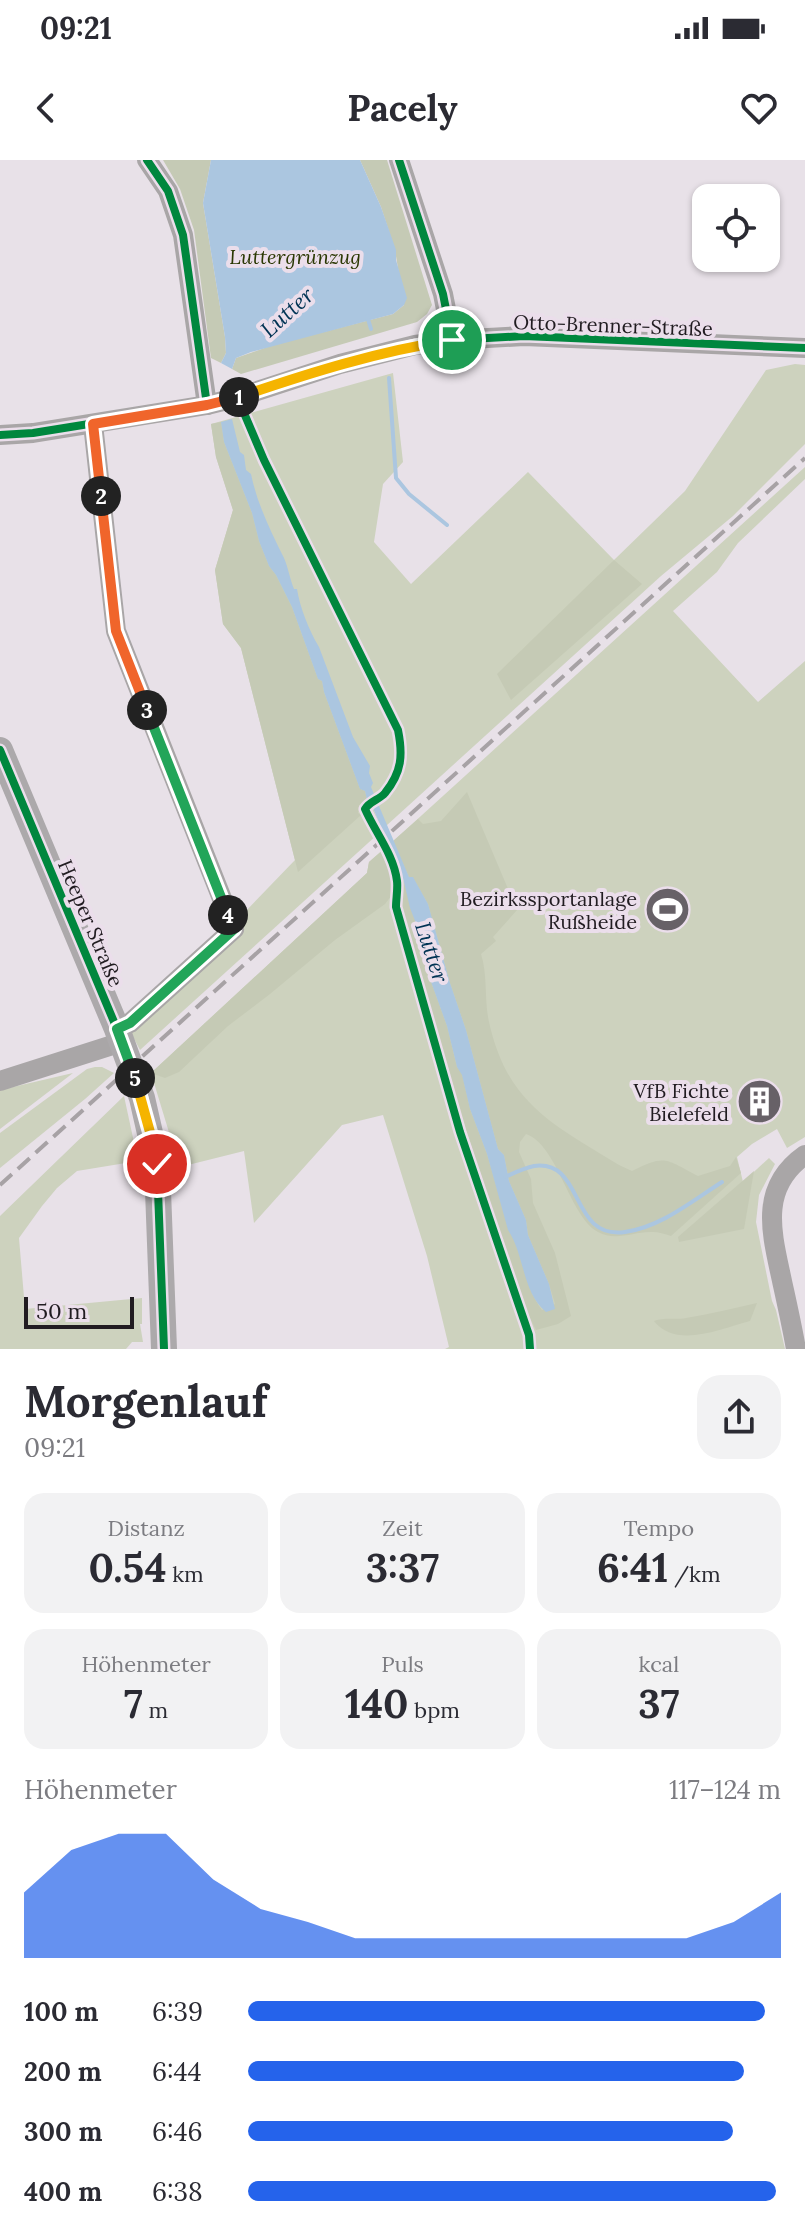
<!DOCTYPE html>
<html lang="de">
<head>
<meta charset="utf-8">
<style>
	body { margin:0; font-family:Lora,serif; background:#f2f2f3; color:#2b2b33; height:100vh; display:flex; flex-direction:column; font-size:30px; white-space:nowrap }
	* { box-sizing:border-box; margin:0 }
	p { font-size:26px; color:#7c7c81 }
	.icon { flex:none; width:44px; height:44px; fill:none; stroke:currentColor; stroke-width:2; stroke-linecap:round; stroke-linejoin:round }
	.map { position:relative; height:1189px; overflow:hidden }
	.sheet { display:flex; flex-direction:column; background:#fff; flex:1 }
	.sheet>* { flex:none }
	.controls { position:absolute; left:692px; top:24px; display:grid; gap:16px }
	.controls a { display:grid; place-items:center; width:88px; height:88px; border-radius:16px; background:#fff; box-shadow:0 2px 6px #0004; font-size:40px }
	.scale { position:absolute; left:24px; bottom:20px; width:110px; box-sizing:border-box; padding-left:8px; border:4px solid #211c21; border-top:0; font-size:22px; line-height:28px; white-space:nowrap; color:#211c21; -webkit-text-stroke:6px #ebdeeb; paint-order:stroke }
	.pin { position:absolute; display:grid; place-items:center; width:68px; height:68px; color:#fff; margin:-34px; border:4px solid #fff; border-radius:50%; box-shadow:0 2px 8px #0007 }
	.km { position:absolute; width:40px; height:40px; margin:-20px; border-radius:50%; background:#222; color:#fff; font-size:22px; line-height:40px; text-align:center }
	.round { display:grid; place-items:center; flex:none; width:84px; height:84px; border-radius:24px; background:#f2f2f3 }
	.summary { display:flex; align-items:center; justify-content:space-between; height:136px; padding:0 24px }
	h1 { font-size:44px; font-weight:700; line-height:60px }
	.stats { display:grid; grid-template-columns:repeat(3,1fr); gap:12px; height:136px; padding:8px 24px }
	.stats div { display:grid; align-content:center; border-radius:20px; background:#f2f2f3; text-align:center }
	.stats b { font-size:40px; font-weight:700 }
	.stats small { font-size:22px; font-weight:400 }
	.stats p { font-size:22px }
	.chart { height:224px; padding:16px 24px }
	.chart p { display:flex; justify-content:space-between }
	.chart svg { width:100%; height:144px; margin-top:8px; fill:#2563eb; opacity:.7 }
	ul { padding:0 24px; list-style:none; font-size:26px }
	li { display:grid; grid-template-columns:128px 96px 1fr; align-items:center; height:60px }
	li i { height:20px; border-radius:10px; background:#2563eb }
	.status { display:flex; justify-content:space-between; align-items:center; height:56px; padding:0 40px; background:#fff; direction:ltr }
	.status svg { height:22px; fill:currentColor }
	header { display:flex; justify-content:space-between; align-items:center; height:104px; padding:0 24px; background:#fff; font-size:36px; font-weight:700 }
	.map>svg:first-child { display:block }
</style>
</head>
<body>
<div class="status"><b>09:21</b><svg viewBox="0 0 49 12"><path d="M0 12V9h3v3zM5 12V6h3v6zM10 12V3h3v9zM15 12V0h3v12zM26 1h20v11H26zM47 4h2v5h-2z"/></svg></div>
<header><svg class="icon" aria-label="back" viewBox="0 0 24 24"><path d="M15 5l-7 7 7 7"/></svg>Pacely<svg class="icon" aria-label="heart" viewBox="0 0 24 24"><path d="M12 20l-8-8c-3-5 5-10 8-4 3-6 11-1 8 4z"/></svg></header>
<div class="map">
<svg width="805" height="1189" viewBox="0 0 805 1189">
	<rect width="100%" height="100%" fill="#e8e1e8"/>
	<g fill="#cdd2be">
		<polygon points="795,204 805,205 805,284 733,356 661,416 386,666 377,642 372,646 389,685 805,307 805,319 738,383 717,412 673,451 758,542 805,501 805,977 787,988 777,969 752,984 737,997 743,1022 769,998 775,1004 759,1035 756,1062 772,1141 776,1150 785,1189 445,1189 449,1187 427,1096 383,955 342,965 254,1063 244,991 176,1008 171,979 151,913 367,713 369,702 386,687 367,650 361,655 369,659 378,674 140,890 130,871 295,700 241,488 223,464 215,410 233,350 216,297 211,264 393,213 403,302 383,324 374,382 411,424 528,312 614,400 685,331 766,210"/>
		<polygon points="95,907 102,907 114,913 85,939 0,1008 0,973 87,909"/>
		<polygon points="73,913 0,969 0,930"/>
		<polygon points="124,936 138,1001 77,1011 57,1028 42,1046 19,1078 25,1149 142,1138 142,1164 140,1164 143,1182 132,1182 126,1189 0,1189 0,1056"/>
	</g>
	<g fill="#c5cab5">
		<polygon points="163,0 211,0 203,43 225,177 226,193 221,203 211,198 194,70 180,29"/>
		<polygon points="360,0 387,0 432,145 427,154 417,162 241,214 232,209 236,198 273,185 393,154 404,145 395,90 381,47"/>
		<polygon points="221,262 224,282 252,353 259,381 269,406 276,415 292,447 318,519 322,521 324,532 360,629 365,631 367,640 369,641 359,645 358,653 361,655 298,712 241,488 223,464 215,410 233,350 216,297 211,264"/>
		<polygon points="614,400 642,424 511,540 497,514"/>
		<path d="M 467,632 L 517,750 L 493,777 L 496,781 L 481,794 C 488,816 484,840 489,862 C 507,944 554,965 619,1005 L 632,1011 C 666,994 665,999 698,1016 L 730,1006 L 736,997 L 741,1013 L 671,1076 C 665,1074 658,1072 653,1072 C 634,1071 616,1082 598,1072 C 569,1056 558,985 526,974 L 520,982 L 519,992 L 531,1019 L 533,1043 L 555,1093 L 571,1156 L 558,1164 L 536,1170 L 525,1148 L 478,1008 L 438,879 L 405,764 L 397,717 L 401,713 L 421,776 L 430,819 L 447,866 L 457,907 L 462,914 L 470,949 L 487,994 L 509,1070 C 525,1096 523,1125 542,1150 L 555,1144 L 549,1124 L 528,1075 L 526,1060 L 509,1021 L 504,995 L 498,989 L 466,870 L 450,823 L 428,744 L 413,718 L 409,717 L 393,681 L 418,659 L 423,664 L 441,661 Z"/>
		<polygon points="384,689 395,722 392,735 385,744 335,780 270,834 228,866 179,912 165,918 151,913 367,713 369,702"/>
		<polygon points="754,1011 744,1069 679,1082 678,1077"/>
		<path d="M 757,1143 L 750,1161 C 720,1169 676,1189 654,1161 C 664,1157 676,1160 686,1158 C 710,1154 734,1148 757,1143 Z"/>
	</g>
	<g fill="#abc6e0">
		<polygon points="211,0 360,0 381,47 396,90 396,100 407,138 404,145 393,154 251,192 236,198 232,209 221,203 226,193 225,177 203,43"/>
		<path d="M 232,259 L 240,292 L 244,295 L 246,310 L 251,314 C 257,343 270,370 284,398 C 288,407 290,419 294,429 L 297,429 C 300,448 309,470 319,487 L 353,577 L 370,606 L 369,613 L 373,623 L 371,627 L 409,717 L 413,717 L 428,744 L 450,823 L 466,870 L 498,989 L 504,995 L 509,1021 L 526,1060 L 528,1075 L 549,1124 L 555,1149 L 546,1152 C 522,1132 525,1096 508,1070 L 487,994 L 470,949 L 462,915 L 457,907 L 447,866 L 430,819 L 421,776 L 410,748 L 404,722 L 370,641 L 367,640 L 365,631 L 360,629 L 324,532 L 322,521 L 318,519 L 292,447 L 276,415 L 269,406 L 259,381 L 252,353 L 224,282 L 221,262 Z"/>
	</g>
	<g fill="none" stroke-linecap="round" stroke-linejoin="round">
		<g stroke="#abc6e0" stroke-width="4">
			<polyline points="367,156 371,169"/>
			<polyline points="389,218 396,318 409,334 447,365"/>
			<path d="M 505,1017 C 514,1013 524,1008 534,1006 C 585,999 569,1080 625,1072 C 661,1067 692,1041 722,1022"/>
		</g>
		<g stroke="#a9a6a7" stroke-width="20">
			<polyline points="147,0 168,31 183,75 207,245"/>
			<polyline points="399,0 443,134 452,180"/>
			<polyline points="93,264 116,471 234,769 130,863 117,869"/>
			<polyline points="0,275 33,273 207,245 239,237 340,204 415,185 452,180 524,176 805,188"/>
			<polyline points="0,921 122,882"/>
			<path d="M 796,1189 C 792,1166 787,1144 782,1121 C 772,1074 758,1028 805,995"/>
		</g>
		<polyline stroke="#aca9ab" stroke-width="26" points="0,590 117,869 142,938 157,1004 164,1189"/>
		<polyline stroke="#a7a2a5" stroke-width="4" stroke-dasharray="16 8" stroke-linecap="butt" points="0,1025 805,298"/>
		<defs>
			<g id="cycleway">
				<polyline points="147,0 168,31 183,75 207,245"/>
				<polyline points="399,0 443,134 452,180"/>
				<path d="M 239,237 L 244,253 L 264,300 L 398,570 C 403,595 402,612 385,633 C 379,640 370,641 365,649 C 375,672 394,695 397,721 C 398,729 396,739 396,747 L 460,972 L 529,1175 L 530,1189"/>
				<polyline points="0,275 33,273 207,245 239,237 340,204 415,185 452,180 524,176 805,188"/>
				<polyline points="0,590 117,869 142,938 157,1004 164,1189"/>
			</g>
		</defs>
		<use href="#cycleway" stroke="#ebdeeb" stroke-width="13"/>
		<use href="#cycleway" stroke="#00873e" stroke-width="8"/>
	</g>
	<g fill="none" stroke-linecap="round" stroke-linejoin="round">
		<defs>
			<path id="split-1" d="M 239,237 C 309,213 379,191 452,180"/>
			<polyline id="split-2" points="101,336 93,264 207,245 239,237"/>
			<polyline id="split-3" points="101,336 116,471 147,550"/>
			<polyline id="split-4" points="147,550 228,755"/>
			<polyline id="split-5" points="135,918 117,869 130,863 234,769 228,755"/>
			<polyline id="split-6" points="135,918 153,983 157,1004"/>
		</defs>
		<use href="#split-1" stroke="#fff" stroke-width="16"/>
		<use href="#split-2" stroke="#fff" stroke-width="16"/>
		<use href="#split-3" stroke="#fff" stroke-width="16"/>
		<use href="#split-4" stroke="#fff" stroke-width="16"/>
		<use href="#split-5" stroke="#fff" stroke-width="16"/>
		<use href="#split-6" stroke="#fff" stroke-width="16"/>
		<use href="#split-1" stroke="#f5b400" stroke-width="10"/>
		<use href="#split-2" stroke="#f0652b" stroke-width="10"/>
		<use href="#split-3" stroke="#f0652b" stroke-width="10"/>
		<use href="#split-4" stroke="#22a559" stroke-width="10"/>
		<use href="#split-5" stroke="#22a559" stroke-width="10"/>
		<use href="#split-6" stroke="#f5b400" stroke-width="10"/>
	</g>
	<defs>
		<symbol id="stadium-disc" viewBox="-11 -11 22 22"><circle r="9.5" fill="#676167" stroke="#ebdeeb"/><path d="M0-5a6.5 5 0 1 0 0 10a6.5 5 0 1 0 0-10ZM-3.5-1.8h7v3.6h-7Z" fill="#fff"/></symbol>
		<symbol id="building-disc" viewBox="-11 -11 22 22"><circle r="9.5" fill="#676167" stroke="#ebdeeb"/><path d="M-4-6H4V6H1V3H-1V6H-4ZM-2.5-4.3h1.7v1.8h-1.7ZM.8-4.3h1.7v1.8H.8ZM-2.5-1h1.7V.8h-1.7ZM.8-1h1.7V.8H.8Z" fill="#fff"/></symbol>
	</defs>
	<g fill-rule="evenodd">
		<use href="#stadium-disc" x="642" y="724" width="51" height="51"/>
		<use href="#building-disc" x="734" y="916" width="51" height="51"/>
	</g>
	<g text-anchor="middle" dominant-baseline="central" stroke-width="8" stroke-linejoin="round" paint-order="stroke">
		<g font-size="20" font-style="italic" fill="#293702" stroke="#ebdeeb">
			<text x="295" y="96">Luttergrünzug</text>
		</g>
		<g font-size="20" fill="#211c21" stroke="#ebdeeb">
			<text transform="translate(613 165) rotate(2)">Otto-Brenner-Straße</text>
			<text transform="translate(91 763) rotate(67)">Heeper Straße</text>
		</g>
		<g font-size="20" fill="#211c21" stroke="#ebdeeb" text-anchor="end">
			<text x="637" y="738">Bezirkssportanlage<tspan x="637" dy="23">Rußheide</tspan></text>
			<text x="729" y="930">VfB Fichte<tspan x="729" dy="23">Bielefeld</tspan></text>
		</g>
		<g font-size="22" font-style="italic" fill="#003354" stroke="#ebdeeb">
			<text transform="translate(287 152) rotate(-42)">Lutter</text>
			<text transform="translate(432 792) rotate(72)">Lutter</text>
		</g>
	</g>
</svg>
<div class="controls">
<a><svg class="icon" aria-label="locate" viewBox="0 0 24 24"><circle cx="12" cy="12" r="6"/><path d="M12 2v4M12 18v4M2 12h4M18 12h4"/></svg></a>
</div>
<div class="scale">50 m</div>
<div class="pin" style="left:452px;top:180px;background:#1e9e55"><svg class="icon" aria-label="arrive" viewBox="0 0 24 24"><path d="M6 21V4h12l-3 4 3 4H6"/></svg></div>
<div class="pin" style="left:157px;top:1004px;background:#d93025"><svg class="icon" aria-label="check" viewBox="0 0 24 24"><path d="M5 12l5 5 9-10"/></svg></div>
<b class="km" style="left:239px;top:237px">1</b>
<b class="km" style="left:101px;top:336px">2</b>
<b class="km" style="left:147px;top:550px">3</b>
<b class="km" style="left:228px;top:755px">4</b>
<b class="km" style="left:135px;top:918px">5</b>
</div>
<section class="sheet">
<div class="summary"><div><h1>Morgenlauf</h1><p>09:21</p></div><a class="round"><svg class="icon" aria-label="share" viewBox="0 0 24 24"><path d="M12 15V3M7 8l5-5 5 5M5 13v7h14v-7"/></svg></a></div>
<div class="stats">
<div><p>Distanz</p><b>0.54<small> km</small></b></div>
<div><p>Zeit</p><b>3:37</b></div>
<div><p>Tempo</p><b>6:41<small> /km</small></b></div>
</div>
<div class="stats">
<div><p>Höhenmeter</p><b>7<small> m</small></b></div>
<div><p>Puls</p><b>140<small> bpm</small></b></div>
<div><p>kcal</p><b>37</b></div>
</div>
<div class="chart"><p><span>Höhenmeter</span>117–124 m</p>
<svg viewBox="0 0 160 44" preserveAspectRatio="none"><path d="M0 44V24L10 11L20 6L30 6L40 20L50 29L60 33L70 38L80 38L90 38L100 38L110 38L120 38L130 38L140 38L150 33L160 24V44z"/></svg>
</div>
<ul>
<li><b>100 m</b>6:39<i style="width:97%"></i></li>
<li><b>200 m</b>6:44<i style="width:93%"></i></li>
<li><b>300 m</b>6:46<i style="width:91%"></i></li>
<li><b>400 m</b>6:38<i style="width:99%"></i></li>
</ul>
</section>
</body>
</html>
